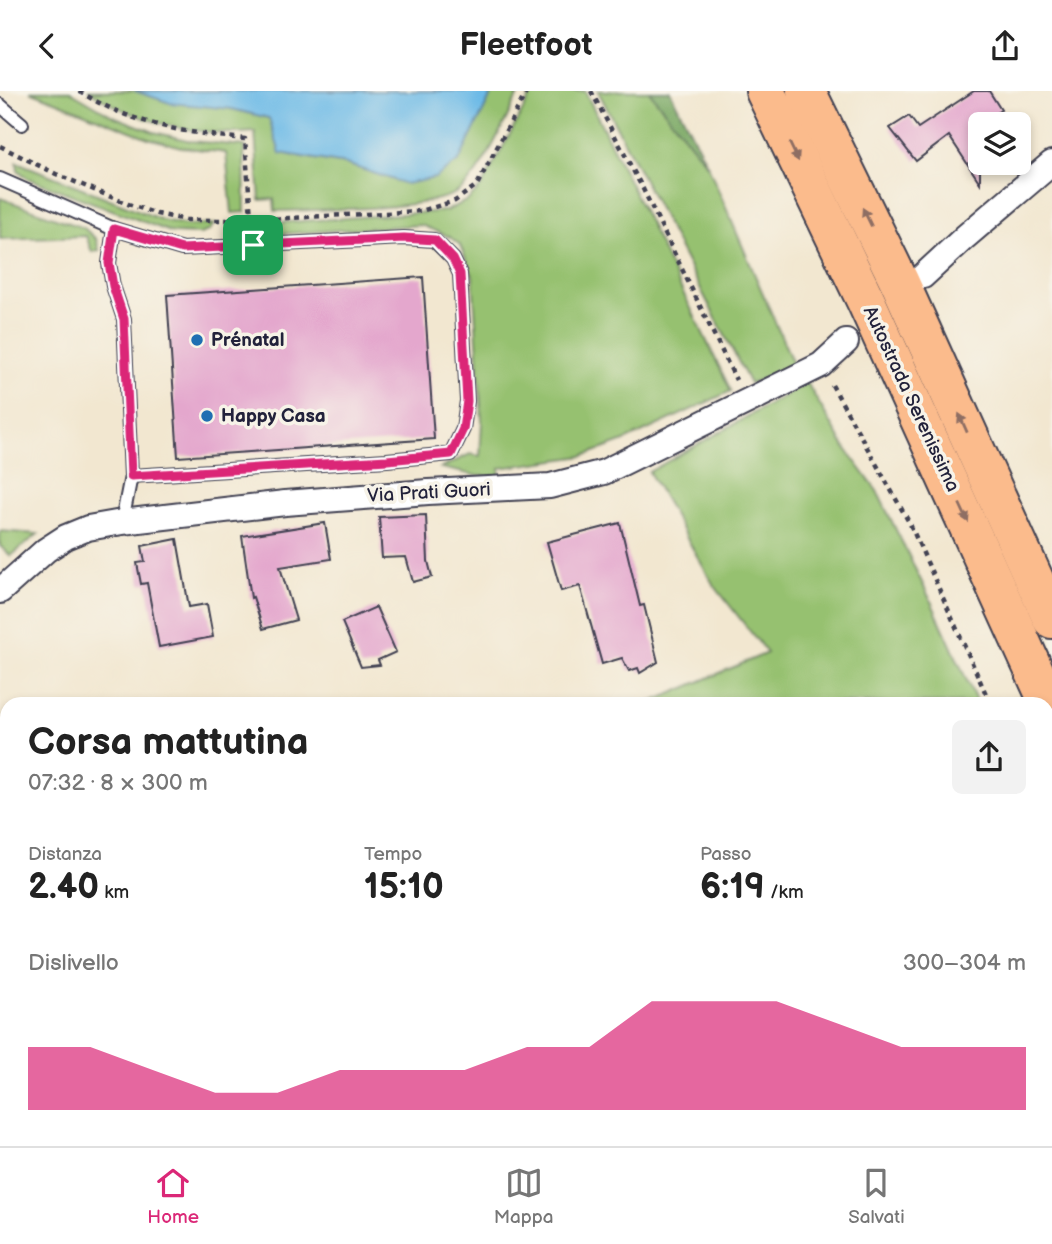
<!DOCTYPE html>
<html lang="it">
<head>
<meta charset="utf-8">
<style>
	body { margin:0; font-family:"Balsamiq Sans",sans-serif; background:#f2f2f2; color:#222; height:100vh; display:flex; flex-direction:column; font-size:26px; white-space:nowrap }
	* { box-sizing:border-box; margin:0 }
	p { font-size:23px; color:#767676 }
	.icon { flex:none; width:38px; height:38px; fill:none; stroke:currentColor; stroke-width:2; stroke-linecap:round; stroke-linejoin:round }
	.map { position:relative; flex:1; overflow:hidden }
	.drawer { position:absolute; left:0px; top:606px; width:1054px; height:450px; display:flex; flex-direction:column; background:#fff; border-radius:21px 21px 0 0; box-shadow:0 4px 10px #0003 }
	.drawer>* { flex:none }
	.tools { position:absolute; left:968px; top:21px; display:grid; gap:14px }
	.tools a { display:grid; place-items:center; width:63px; height:63px; border-radius:10px; background:#fff; box-shadow:0 4px 10px #0003; font-size:35px }
	.pin { position:absolute; display:grid; place-items:center; width:60px; height:60px; color:#fff; margin:-30px; border-radius:14px; box-shadow:0 4px 10px #0006 }
	.round { display:grid; place-items:center; flex:none; width:74px; height:74px; border-radius:10px; background:#f2f2f2 }
	.head { display:flex; align-items:center; justify-content:space-between; height:119px; padding:0 28px }
	h1 { font-size:38px; font-weight:800; line-height:52px }
	.metrics { display:grid; grid-template-columns:repeat(3,1fr); gap:10px; height:119px; padding:7px 28px }
	.metrics div { display:grid; align-content:center }
	.metrics b { font-size:35px; font-weight:800 }
	.metrics small { font-size:19px; font-weight:400 }
	.metrics p { font-size:19px }
	.chart { height:196px; padding:14px 28px }
	.chart p { display:flex; justify-content:space-between }
	.chart svg { width:100%; height:126px; margin-top:7px; fill:#db2777; opacity:.7 }
	header { display:flex; justify-content:space-between; align-items:center; height:91px; padding:0 28px; background:#fff; font-size:32px; font-weight:800 }
	.tabs { display:flex; justify-content:space-around; align-items:center; height:98px; border-top:2px solid #e0e0e0; background:#fff; font-size:19px; color:#767676 }
	.tabs a { display:grid; justify-items:center; gap:4px }
	.tabs .active { color:#db2777 }
	.map>svg:first-child { display:block }
</style>
</head>
<body>
<header><svg class="icon" aria-label="back" viewBox="0 0 24 24"><path d="M15 5l-7 7 7 7"/></svg>Fleetfoot<svg class="icon" aria-label="share" viewBox="0 0 24 24"><path d="M12 15V3M7 8l5-5 5 5M5 13v7h14v-7"/></svg></header>
<div class="map">
<svg width="1052" height="1055" viewBox="0 0 1052 1055">
	<rect width="100%" height="100%" fill="#f7f3e8"/>
	<filter id="ink" filterUnits="userSpaceOnUse"><feTurbulence type="fractalNoise" baseFrequency=".0143" numOctaves="2"/><feDisplacementMap in="SourceGraphic" scale="14" xChannelSelector="R" yChannelSelector="G"/><feConvolveMatrix kernelMatrix="1 2 1 2 8 2 1 2 1" color-interpolation-filters="sRGB"/></filter>
	<filter id="wash" filterUnits="userSpaceOnUse"><feTurbulence type="fractalNoise" baseFrequency=".00686" numOctaves="4" result="noise"/><feDisplacementMap in="SourceGraphic" scale="28" xChannelSelector="R" yChannelSelector="G"/><feGaussianBlur stdDeviation="1.57" result="paint"/><feColorMatrix in="noise" values="0 0 0 0 0 0 0 0 0 0 0 0 0 0 0 0 0 1.4 0 .05"/><feComposite in="paint" operator="in"/></filter>
	<g filter="url(#wash)">
		<rect width="100%" height="100%" fill="#f2e7d0"/>
		<g fill="#96c16f" stroke="#5c7255" stroke-width="2">
			<polygon points="30,0 70,0 113,25 154,41 191,50 244,55 245,121 232,122 226,62 181,56 148,47"/>
			<path d="M 90,0 L 154,0 L 269,27 L 281,21 L 291,64 L 346,73 L 401,91 L 492,0 L 520,0 C 506,27 485,77 463,97 C 437,121 314,118 275,120 L 274,108 L 260,109 L 255,41 C 200,46 136,32 90,0 Z"/>
			<polygon points="533,0 585,0 731,300 622,351 583,365 500,377 500,385 478,385 441,377 470,363 480,365 482,330 473,185 460,154 450,146 421,134 261,144 261,133 446,120 468,109 482,95"/>
			<polygon points="598,0 649,0 708,75 794,275 750,293"/>
			<polygon points="17,71 162,129 187,134 214,133 209,140 200,143 173,142 27,87 18,79"/>
			<polygon points="0,107 84,137 96,148 99,159 92,161 86,145 0,148"/>
			<polygon points="807,292 846,358 877,400 930,508 977,612 649,612 767,562 713,493 649,381"/>
			<polygon points="0,440 38,443 11,465 0,455"/>
			<polygon points="1047,784 1052,798 1052,888 1047,875"/>
			<polygon points="0,812 7,818 7,956 0,959"/>
			<polygon points="1047,958 1051,958 1052,960 1052,1055 1030,1055 1032,1048 1046,1048"/>
		</g>
		<polygon fill="#78a762" stroke="#4d644e" stroke-width="2" points="649,0 670,0 708,75"/>
		<polygon fill="#6cbae7" stroke="#476e91" stroke-width="2" points="135,0 493,0 459,70 435,87 406,93 346,73 280,62 269,27 232,18 170,12"/>
		<g id="blocks">
			<g fill="#e4a7cd">
				<polygon points="974,0 989,0 1001,19 989,26 994,33 980,33 980,92 949,45 916,70 890,37 909,25 918,37"/>
				<polygon points="423,186 434,348 178,366 167,204"/>
				<polygon points="426,424 428,470 432,486 413,491 406,466 382,467 379,426"/>
				<polygon points="325,432 331,468 280,476 296,529 263,538 253,506 251,507 242,445"/>
				<polygon points="620,432 640,515 644,514 658,571 640,582 638,577 629,580 622,567 602,573 580,495 561,500 547,451"/>
				<polygon points="177,448 189,516 207,513 213,546 159,556 147,492 141,493 137,472 145,471 142,455"/>
				<polygon points="376,516 396,561 378,569 380,574 361,576 342,531"/>
			</g>
		</g>
	</g>
	<g filter="url(#ink)">
		<use href="#blocks" fill-opacity="0" stroke="#414051" stroke-width="2"/>
		<g fill="none" stroke-linecap="round" stroke-linejoin="round">
			<defs>
				<g id="lane">
					<polyline points="0,14 22,33"/>
					<polyline points="0,88 114,138 182,158 404,147 434,149 453,168 460,183 467,310 463,338 451,363 387,369 131,385"/>
					<polyline points="114,138 109,172 113,195 124,228 131,385 122,431"/>
					<polyline points="224,1048 227,1055"/>
					<polyline points="437,1048 440,1055"/>
				</g>
				<g id="street">
					<polyline points="923,185 965,146 1052,72"/>
					<polyline points="0,500 46,459 66,446 88,437 122,431 285,412 428,401 550,395 604,381 821,274 846,251"/>
					<polyline points="0,742 7,747"/>
					<polyline points="0,791 7,797"/>
				</g>
				<g id="highway">
					<polyline points="765,0 866,210 1052,619"/>
					<polyline points="806,0 899,190 1052,528"/>
				</g>
			</defs>
			<use href="#lane" stroke="#414051" stroke-width="16"/>
			<use href="#street" stroke="#414051" stroke-width="28"/>
			<use href="#highway" stroke="#414051" stroke-width="42"/>
			<g stroke="#414051" stroke-width="4.5" stroke-dasharray="5 5" stroke-linecap="butt">
				<path d="M 79,0 C 130,33 185,42 245,48 L 252,139"/>
				<polyline points="591,0 643,98 736,289"/>
				<polyline points="0,55 56,83 128,113 157,123 186,129 251,129 421,120 455,110 477,94 527,0"/>
				<polyline points="832,294 910,433 990,612"/>
				<polyline points="1046,749 1052,762"/>
			</g>
			<use href="#lane" stroke="#fff" stroke-width="12"/>
			<use href="#street" stroke="#fff" stroke-width="24"/>
			<use href="#highway" stroke="#fbbb8c" stroke-width="38"/>
		</g>
		<defs><path id="oneway-solid" d="M-6-.8H1V-3.2L6.5 0L1 3.2V.8H-6Z" transform="scale(1.75)"/></defs>
		<g fill="#8e6e64">
			<use href="#oneway-solid" transform="translate(794 61) rotate(64)"/>
			<use href="#oneway-solid" transform="translate(867 126) rotate(-116)"/>
			<use href="#oneway-solid" transform="translate(963 332) rotate(-114)"/>
			<use href="#oneway-solid" transform="translate(964 422) rotate(65)"/>
		</g>
	</g>
	<g fill="none" stroke-linecap="round" stroke-linejoin="round" filter="url(#ink)">
		<defs>
			<polygon id="route" points="114,138 182,158 404,147 435,149 453,168 460,183 467,310 463,338 451,363 387,369 131,385 124,228 113,195 109,172"/>
		</defs>
		<use href="#route" stroke="#fff" stroke-width="14"/>
		<use href="#route" stroke="#db2777" stroke-width="9"/>
	</g>
	<g fill="#1f6fb2" stroke="#f7f3e8" stroke-width="2.5">
		<circle cx="197" cy="249" r="7"/>
		<circle cx="207" cy="325" r="7"/>
	</g>
	<g text-anchor="middle" dominant-baseline="central" stroke-width="7" stroke-linejoin="round" paint-order="stroke">
		<g font-size="19" font-weight="bold" fill="#22223b" stroke="#f7f3e8" text-anchor="start">
			<text x="211" y="249">Prénatal</text>
			<text x="221" y="325">Happy Casa</text>
		</g>
		<g font-size="19" fill="#22223b" stroke="#f7f3e8">
			<text transform="translate(911 308) rotate(65)">Autostrada Serenissima</text>
			<text transform="translate(429 402) rotate(-3)">Via Prati Guori</text>
		</g>
	</g>
</svg>
<div class="tools">
<a><svg class="icon" aria-label="layers" viewBox="0 0 24 24"><path d="M12 4l9 5-9 5-9-5zM3 14l9 5 9-5"/></svg></a>
</div>
<div class="pin" style="left:253px;top:154px;background:#1e9e55"><svg class="icon" aria-label="arrive" viewBox="0 0 24 24"><path d="M6 21V4h12l-3 4 3 4H6"/></svg></div>
<section class="drawer">
<div class="head"><div><h1>Corsa mattutina</h1><p>07:32 · 8 × 300 m</p></div><a class="round"><svg class="icon" aria-label="share" viewBox="0 0 24 24"><path d="M12 15V3M7 8l5-5 5 5M5 13v7h14v-7"/></svg></a></div>
<div class="metrics">
<div><p>Distanza</p><b>2.40<small> km</small></b></div>
<div><p>Tempo</p><b>15:10</b></div>
<div><p>Passo</p><b>6:19<small> /km</small></b></div>
</div>
<div class="chart"><p><span>Dislivello</span>300–304 m</p>
<svg viewBox="0 0 160 44" preserveAspectRatio="none"><path d="M0 44V22L10 22L20 30L30 38L40 38L50 30L60 30L70 30L80 22L90 22L100 6L110 6L120 6L130 14L140 22L150 22L160 22V44z"/></svg>
</div>
</section>
</div>
<nav class="tabs">
<a class="active"><svg class="icon" aria-label="home" viewBox="0 0 24 24"><path d="M3 11l9-7 9 7M6 9v11h12V9"/></svg>Home</a>
<a><svg class="icon" aria-label="map" viewBox="0 0 24 24"><path d="M3 6l6-2 6 2 6-2v14l-6 2-6-2-6 2zM9 4v14M15 6v14"/></svg>Mappa</a>
<a><svg class="icon" aria-label="saved" viewBox="0 0 24 24"><path d="M7 4h10v16l-5-4-5 4z"/></svg>Salvati</a>
</nav>
</body>
</html>
